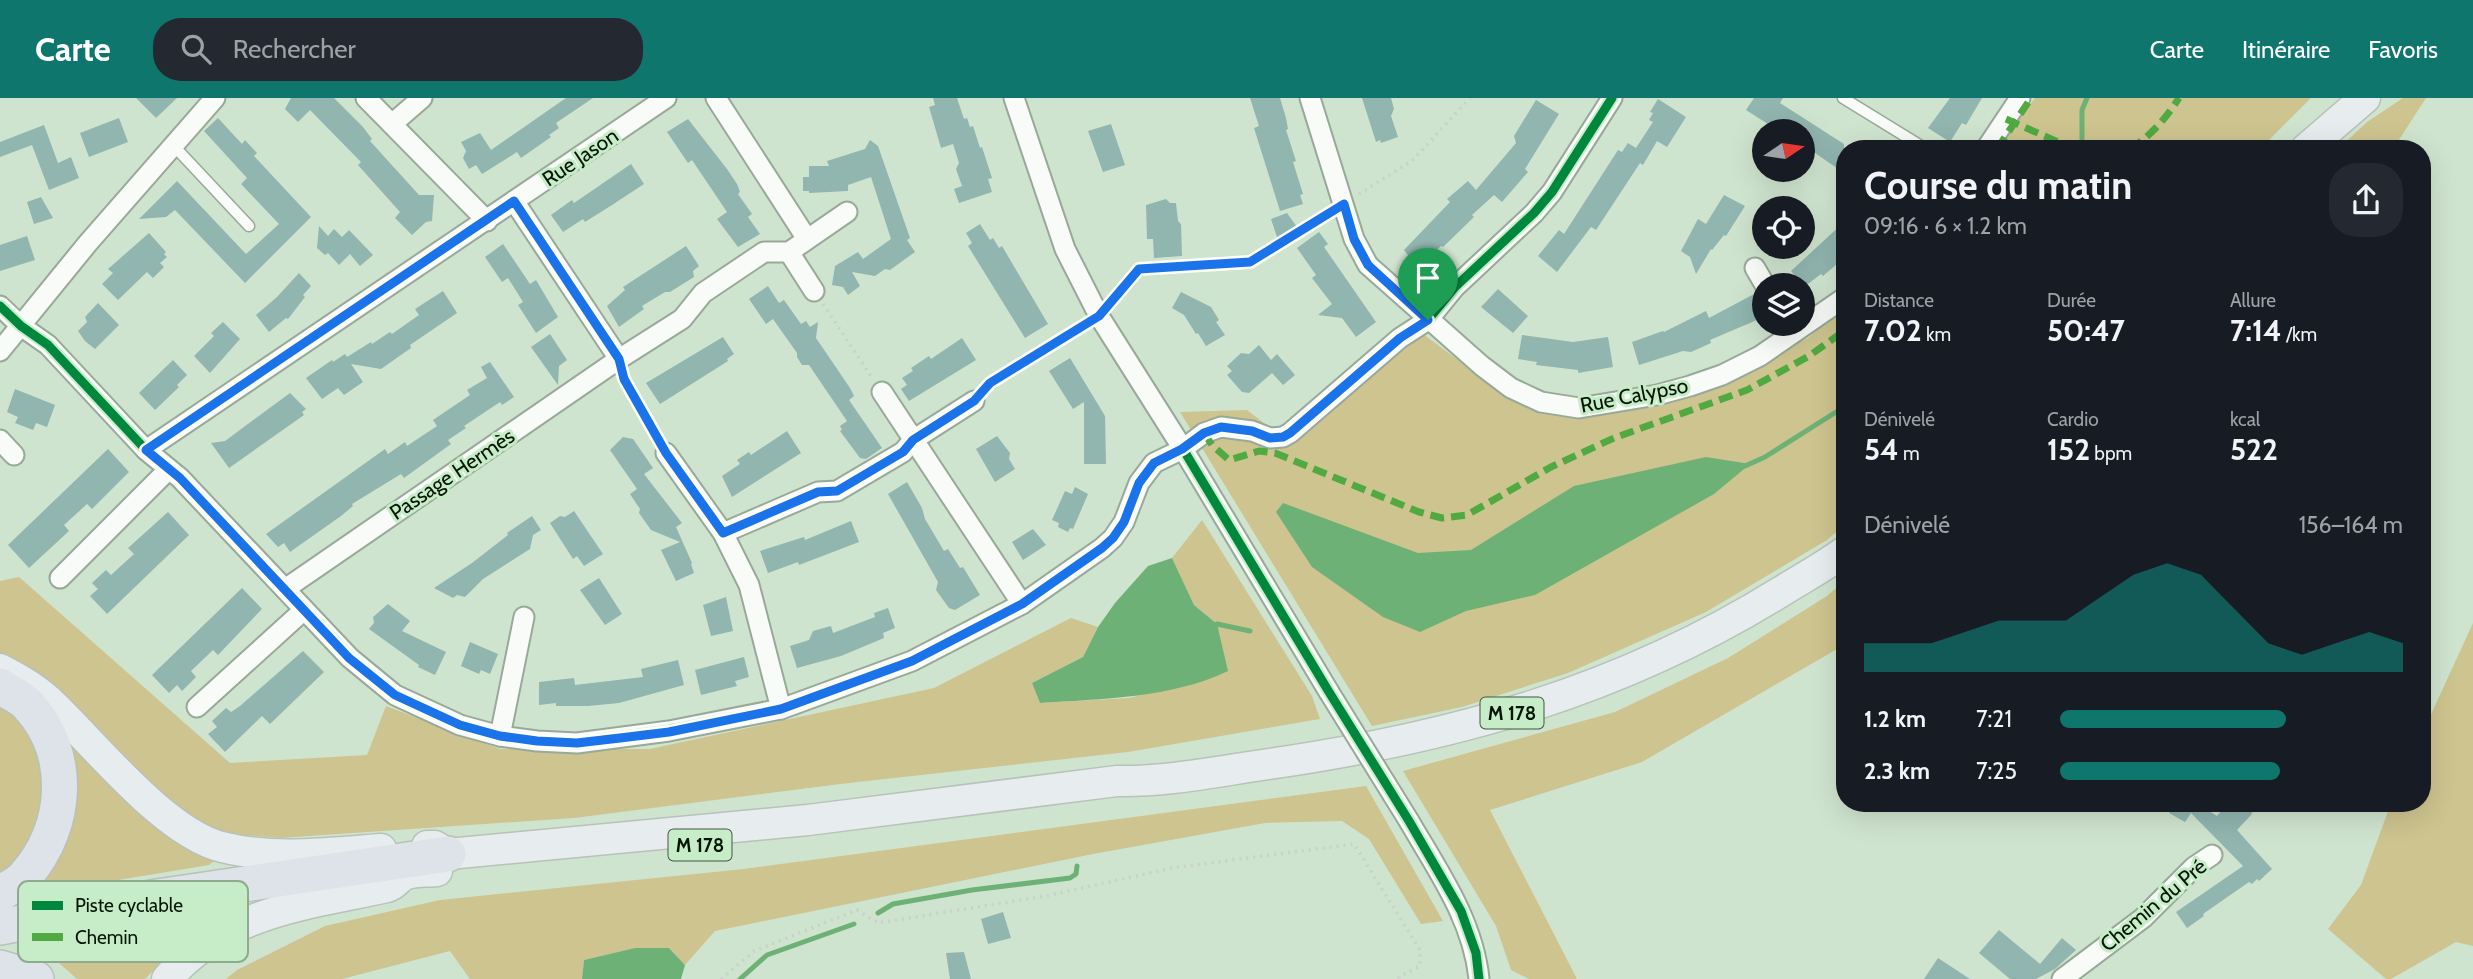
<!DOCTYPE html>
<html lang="fr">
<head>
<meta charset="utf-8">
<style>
	body { margin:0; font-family:Cabin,sans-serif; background:#242831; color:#f1f3f6; height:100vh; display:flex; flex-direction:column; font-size:26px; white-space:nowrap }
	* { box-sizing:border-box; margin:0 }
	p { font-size:23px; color:#9ea1a6 }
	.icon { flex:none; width:38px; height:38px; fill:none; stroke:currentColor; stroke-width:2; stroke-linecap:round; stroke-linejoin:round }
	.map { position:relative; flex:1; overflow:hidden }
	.panel { position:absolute; left:1836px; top:42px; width:595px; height:672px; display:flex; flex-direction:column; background:#171b24; border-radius:28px; box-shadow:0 7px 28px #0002 }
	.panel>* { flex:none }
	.needle { width:46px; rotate:77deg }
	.controls { position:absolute; left:1752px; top:21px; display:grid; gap:14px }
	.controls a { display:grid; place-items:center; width:63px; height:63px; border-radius:50%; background:#171b24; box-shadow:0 7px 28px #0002; font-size:35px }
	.pin { position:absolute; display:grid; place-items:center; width:60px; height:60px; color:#fff; margin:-72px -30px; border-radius:50% 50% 50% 0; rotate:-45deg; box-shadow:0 0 7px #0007 }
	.pin .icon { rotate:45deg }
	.round { display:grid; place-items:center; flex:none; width:74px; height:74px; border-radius:28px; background:#242831 }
	.summary { display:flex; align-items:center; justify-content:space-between; height:119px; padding:0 28px }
	h1 { font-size:38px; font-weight:700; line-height:52px }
	.stats { display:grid; grid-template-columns:repeat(3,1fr); gap:10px; height:119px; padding:7px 28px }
	.stats div { display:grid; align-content:center }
	.stats b { font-size:30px; font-weight:700 }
	.stats small { font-size:19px; font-weight:400 }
	.stats p { font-size:19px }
	.chart { height:196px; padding:14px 28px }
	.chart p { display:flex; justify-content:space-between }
	.chart svg { width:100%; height:126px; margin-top:7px; fill:#0f766e; opacity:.7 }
	ul { padding:0 28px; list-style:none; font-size:23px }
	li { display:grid; grid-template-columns:112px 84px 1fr; align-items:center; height:52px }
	li i { height:18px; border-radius:9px; background:#0f766e }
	header { display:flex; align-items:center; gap:42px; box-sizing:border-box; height:98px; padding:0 35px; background:#0f766e; color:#fff }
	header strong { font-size:33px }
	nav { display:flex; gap:38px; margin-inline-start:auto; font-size:24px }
	.search { width:490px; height:63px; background:#242831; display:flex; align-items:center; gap:18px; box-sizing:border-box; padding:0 24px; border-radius:28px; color:#9ea1a6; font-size:26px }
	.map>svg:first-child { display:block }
</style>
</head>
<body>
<header>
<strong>Carte</strong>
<div class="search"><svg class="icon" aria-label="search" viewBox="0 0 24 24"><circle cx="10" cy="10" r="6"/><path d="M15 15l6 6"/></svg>Rechercher</div>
<nav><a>Carte</a><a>Itinéraire</a><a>Favoris</a></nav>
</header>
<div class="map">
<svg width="2473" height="881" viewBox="0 0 2473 881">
	<rect width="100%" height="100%" fill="#cfe4cf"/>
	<g fill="#cdc48f">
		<polygon points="2035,0 2311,0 2260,51 1995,51"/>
		<polygon points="2403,0 2426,0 2393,51 2338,51 2367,24"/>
		<polygon points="1844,207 1844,427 1827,442 1706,514 1568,575 1462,609 1372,628 1180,314 1247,312 1285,341 1423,236 1488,284 1551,314 1708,286 1808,240"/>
		<polygon points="1202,422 1312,598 1320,621 1128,654 840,686 574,720 280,740 245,737 209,767 46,794 0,789 0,483 19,479 230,665 367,657 386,608 500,651 650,651 934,590 1071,520 1098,529 1083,559 1032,585 1040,605 1129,600 1166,591 1217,526 1194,507 1172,460"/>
		<polygon points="1844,483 1844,547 1642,664 1490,712 1577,881 1529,881 1511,872 1496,828 1403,673 1615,614 1728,560 1827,498"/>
		<polygon points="2473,525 2473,848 2456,844 2391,881 2386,881 2328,831 2361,787 2391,705 2422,705 2422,636"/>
		<polygon points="1366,688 1443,823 1421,826 1369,741 1342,723 1265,725 1093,756 715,833 685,867 669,850 636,850 584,862 582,881 470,881 450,853 342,881 226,881 237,872 325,828 440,802 744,771"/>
		<polygon points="186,831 183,842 145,881 77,881 49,856"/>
	</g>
	<g fill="#6eb176">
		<polygon points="1706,359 1750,366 1714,396 1535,497 1466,513 1420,534 1383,519 1312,469 1276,414 1283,405 1418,455 1471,452 1574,388"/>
		<path d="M 1172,460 L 1194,507 L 1217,526 L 1228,573 C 1172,600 1101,601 1040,605 L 1032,585 L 1083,559 L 1098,529 L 1115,505 L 1148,468 Z"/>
		<polygon points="635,850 669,850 685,867 681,881 582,881 584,862"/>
	</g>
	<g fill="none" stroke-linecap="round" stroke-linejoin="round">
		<g stroke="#6eb176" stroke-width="5">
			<polyline points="2082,41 2082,12 2087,0"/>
			<polyline points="1745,368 1765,359 1844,309"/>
			<polyline points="1212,528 1217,526 1250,533"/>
			<polyline points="878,815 893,806 972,792 1070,780 1076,776 1077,768"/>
			<polyline points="740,881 767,857 854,826"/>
		</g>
	</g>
	<g fill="#91b5af">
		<polygon points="136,0 177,0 156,20"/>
		<polygon points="291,0 334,0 363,29 372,41 370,43 419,97 434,97 432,123 426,124 412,137 395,120 400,114 358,67 361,64 310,12 298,24 285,11"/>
		<polygon points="566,0 593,0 556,25 559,30 549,37 551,39 521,60 517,54 482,76 476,67 469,71 463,60 466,53 461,44 480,35 491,52"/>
		<polygon points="933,0 957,0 964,21 967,20 970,29 973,28 980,50 982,49 992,80 988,81 992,94 959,105 954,91 962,88 956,71 959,65 953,46 941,50 929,9 935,7"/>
		<polygon points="1250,0 1280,0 1286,20 1288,31 1286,32 1296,63 1293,64 1303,96 1300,97 1303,106 1280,113 1254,30 1259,28"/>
		<polygon points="1362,0 1391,0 1394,11 1391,18 1398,39 1381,45 1380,42 1376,44"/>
		<polygon points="1754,0 1783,0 1780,5 1844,46 1844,75 1802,46 1802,33 1779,33 1746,12"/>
		<polygon points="1950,0 1982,0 1966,27 1962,25 1950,44 1928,30"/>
		<polygon points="1658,1 1686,19 1667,49 1657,43 1643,67 1640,65 1596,132 1591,129 1557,174 1538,158 1559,132 1564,136 1618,52 1622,54 1628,45 1636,50 1653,24 1649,22 1653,15 1650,14"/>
		<polygon points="1536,2 1559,16 1525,71 1528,74 1502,104 1494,97 1472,117 1474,119 1443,149 1441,148 1418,170 1404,152 1450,104 1447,101 1468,83 1476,92 1516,45 1514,38"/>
		<polygon points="119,20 128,44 89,59 80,35"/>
		<polygon points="218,20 242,46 245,42 257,55 254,58 311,119 245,185 175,112 166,119 139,121 177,83 246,156 279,126 241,86 247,80 204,33"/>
		<polygon points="688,21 727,71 737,86 740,94 738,96 752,116 748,119 760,136 738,149 717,121 727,114 692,62 688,65 667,34"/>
		<polygon points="1111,26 1125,67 1103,74 1088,33"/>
		<polygon points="44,27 58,65 71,59 79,80 49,92 32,47 0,59 0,44"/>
		<polygon points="870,42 878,48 910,140 907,142 915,154 890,172 885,171 875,178 852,174 860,188 848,197 843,189 832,187 835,168 858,154 863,161 891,141 871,79 848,87 848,93 809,95 809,93 803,93 803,79 809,79 809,68 829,68 827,63 865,51"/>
		<polygon points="631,66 644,86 612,107 585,124 583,121 563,134 551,117 572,102 574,105"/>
		<polygon points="1724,97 1745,108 1726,138 1724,137 1712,152 1711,151 1696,176 1690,159 1681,153 1698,121 1706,126"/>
		<polygon points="41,99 53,120 34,126 27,104"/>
		<polygon points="1166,101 1170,105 1176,105 1178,123 1181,126 1182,158 1154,160 1153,141 1147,141 1146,107"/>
		<polygon points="1287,115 1297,129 1278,142 1271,121"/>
		<polygon points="1844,124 1844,160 1823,178 1821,176 1804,189 1791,173"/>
		<polygon points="980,126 990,142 993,140 999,150 1002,148 1048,226 1025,240 968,148 972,145 966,135"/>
		<polygon points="319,128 328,138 334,131 342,139 349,132 373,157 360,168 350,156 339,167 328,155 325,157 317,150"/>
		<polygon points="1319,134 1328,146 1324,149 1376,224 1356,239 1342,220 1318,217 1332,206 1312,180 1316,177 1297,150"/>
		<polygon points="149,135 166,154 164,156 167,159 160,165 164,169 153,180 147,174 118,202 102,186 113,175 108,171"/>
		<polygon points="27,138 35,162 0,173 0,147"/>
		<polygon points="503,146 530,186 536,182 558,219 536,235 518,207 523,204 508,180 502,184 485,159"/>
		<polygon points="686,148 699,168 693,173 694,179 670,194 665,194 642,208 644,211 619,229 607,208 625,192 623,189"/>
		<polygon points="299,175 311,188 303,197 305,199 288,221 286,220 269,234 256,217 277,199"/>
		<polygon points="768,188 779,205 784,202 801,226 806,223 810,229 818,224 816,240 850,290 854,298 849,302 882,350 866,361 860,360 840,333 842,332 840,328 847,323 809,267 802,267 797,259 797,255 773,221 766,226 749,201"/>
		<polygon points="1498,191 1528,218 1513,235 1481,209"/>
		<polygon points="443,193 457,215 410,247 411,250 381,271 351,266 363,284 344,297 338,290 322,301 306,280 332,262 333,264 345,256 347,259 371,244 372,246 390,234 392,236 419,217 415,211"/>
		<polygon points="1181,194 1211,209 1219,222 1216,224 1225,237 1206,248 1198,235 1196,236 1184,217 1172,210"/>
		<polygon points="1756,195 1764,204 1764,219 1710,242 1711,245 1691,254 1683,253 1639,267 1632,244 1663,233 1664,234 1706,213 1709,220"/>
		<polygon points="98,205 119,227 95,251 85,243 78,233 87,224 85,219"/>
		<polygon points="223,224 240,241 210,275 194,258 214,238 211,235"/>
		<polygon points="550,236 567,262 559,268 558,287 531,249"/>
		<polygon points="1522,237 1573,244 1608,239 1613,269 1578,275 1578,272 1536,267 1537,264 1518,261"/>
		<polygon points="723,239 734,256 727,261 728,263 660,306 646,285"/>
		<polygon points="962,240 976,262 909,303 901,291 907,287 902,280 913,273 911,270 929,258 931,261"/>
		<polygon points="1259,247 1271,262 1277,256 1295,277 1283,287 1272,275 1249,295 1242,294 1227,277 1232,273 1227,268 1241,255 1249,256"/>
		<polygon points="1070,260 1105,318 1106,366 1084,366 1084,304 1073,311 1049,273"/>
		<polygon points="173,262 187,277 177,287 179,289 155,312 139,295"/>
		<polygon points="490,264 514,299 502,307 500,304 464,328 466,330 448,342 451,346 404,380 401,376 352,406 353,408 341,418 290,454 284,445 278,449 266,436 385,351 388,356 405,344 407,348 437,328 433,322 470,297 467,292 487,280 481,269"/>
		<polygon points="15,291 55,307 47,329 36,325 33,332 15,325 18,319 7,314"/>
		<polygon points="290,295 306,311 302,314 304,317 229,370 211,345 225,343"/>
		<polygon points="787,333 801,355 732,399 722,378 740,366 737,362 749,354 751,357"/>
		<polygon points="997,338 1010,355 1009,361 1015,371 995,384 976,351"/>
		<polygon points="623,339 633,341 653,370 644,376 682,425 676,429 692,465 691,466 694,475 676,483 661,452 680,444 651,432 639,415 640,411 630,396 637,391 610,352"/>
		<polygon points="108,351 129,374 92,411 87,406 64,427 69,433 29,470 8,447"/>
		<polygon points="907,384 922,410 925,421 944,453 948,451 960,470 963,469 980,497 955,512 949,510 936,492 938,484 888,396"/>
		<polygon points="1075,389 1088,396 1073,431 1070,430 1068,434 1058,429 1059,425 1052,422 1065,393 1072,396"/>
		<polygon points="574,413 603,456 584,468 577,458 573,461 550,425 560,418 565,419"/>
		<polygon points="168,414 189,437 107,516 90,498 98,491 92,485 106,472 111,477 134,456 128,450"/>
		<polygon points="532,418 541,432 533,437 530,451 483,481 465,499 457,497 453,500 434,490 472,465 508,437 507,435"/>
		<polygon points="851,423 859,444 799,467 798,464 768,475 760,453 804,439 805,442"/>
		<polygon points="1033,431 1046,447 1023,462 1012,444"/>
		<polygon points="599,480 622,516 605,527 580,492"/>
		<polygon points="242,490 262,511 218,557 213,552 191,573 196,579 182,593 177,587 169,595 152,577"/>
		<polygon points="726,499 733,533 711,538 703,507"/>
		<polygon points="388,506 410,523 402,533 446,554 435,577 418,569 419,567 369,531 374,525 373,519"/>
		<polygon points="888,510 895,530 883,535 884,540 841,558 797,570 790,548 809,542 813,533 831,528 833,535 875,519 874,515"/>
		<polygon points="470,544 498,556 490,576 481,572 479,576 461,568"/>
		<polygon points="303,553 324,574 270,626 262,618 225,654 208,636 217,629 212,623 226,610 231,614 240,608"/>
		<polygon points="744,559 749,579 735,583 737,588 701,597 695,572"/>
		<polygon points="678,562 684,587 619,605 588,608 556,608 556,605 539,607 539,584 574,580 575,587 643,579 641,571"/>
		<polygon points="2175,705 2196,705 2217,718 2228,705 2257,705 2251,717 2237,732 2272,771 2259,783 2257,781 2252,786 2249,784 2203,816 2204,818 2187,830 2176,814 2243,768 2191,715 2185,724 2169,715"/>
		<polygon points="1003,814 1011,840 988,846 981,821"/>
		<polygon points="1999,832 2040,866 2062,840 2076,852 2055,871 2036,881 2010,881 1979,855"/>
		<polygon points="964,854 971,881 950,881 946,855"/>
		<polygon points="1938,860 1970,881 1924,881"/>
	</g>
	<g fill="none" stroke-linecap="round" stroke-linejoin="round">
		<defs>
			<g id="service">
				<polyline points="1843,0 1926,51"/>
				<polyline points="173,47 249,128"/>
			</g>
			<g id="minor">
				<polyline points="366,0 487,123"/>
				<polyline points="716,0 807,141"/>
				<polyline points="1014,0 1065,151 1099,218 1183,351 1329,594"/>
				<polyline points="1310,0 1354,141 1368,167 1482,268 1511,290 1541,304 1579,310 1657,297 1690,288 1722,277 1760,258 1844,200"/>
				<polyline points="392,26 422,0"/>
				<polyline points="1986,51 2020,0"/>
				<polyline points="514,103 619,261"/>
				<polyline points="789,154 814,193"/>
				<polyline points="1755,170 1765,187"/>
				<polyline points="0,208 21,228 48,247 146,352 180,380 350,560 395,597 460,627 500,638 537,643 577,645 669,633 781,611 912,563 1022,506 1102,450 1113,440 1124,424 1139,385 1154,365 1183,351 1204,335 1221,329 1252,333 1270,340 1283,339 1290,335 1400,240 1428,222 1455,189 1534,115 1552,94 1612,0"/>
				<polyline points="0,253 88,145 215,0"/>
				<polyline points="882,294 1022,506"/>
				<polyline points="0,342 14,357"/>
				<polyline points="146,352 666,0"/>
				<polyline points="666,355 723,435 749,487 781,611"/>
				<polyline points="723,435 818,394 837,393 903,354 913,342 974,303"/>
				<polyline points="60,480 168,372"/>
				<polyline points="285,491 619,261 682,221 703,195 764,154 789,154 847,114"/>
				<polyline points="197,609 304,512"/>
				<polyline points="500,638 524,519"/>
				<path d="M 1409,723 C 1438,773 1473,822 1479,881"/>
				<polyline points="2062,881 2143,820 2194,769 2212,757"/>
			</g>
			<g id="primary">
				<polyline points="2306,51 2365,0"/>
				<path d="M 0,571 C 17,580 34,589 49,603 C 93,644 164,735 222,749 C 273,762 329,755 381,751"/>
				<path d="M 427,748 L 435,748 L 448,756 L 808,722 L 1117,683 C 1168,684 1219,673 1269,666 C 1455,639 1621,593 1782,493 C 1803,480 1825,468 1844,454"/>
				<path d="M 167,881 C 226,813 306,807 387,789 C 395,787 398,780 404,777 C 413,773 427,774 437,773"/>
			</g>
			<g id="motorway">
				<path d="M 0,588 C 8,594 20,599 27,606 C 73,655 68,728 26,777 C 20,785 8,790 0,796"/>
				<polyline points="0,829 157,799 448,756"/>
				<polyline points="0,870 36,881"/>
			</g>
		</defs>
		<use href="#service" stroke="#98a899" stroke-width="13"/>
		<use href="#minor" stroke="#98a899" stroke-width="23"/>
		<use href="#primary" stroke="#b7c2b8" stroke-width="33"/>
		<use href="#motorway" stroke="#b7c2b8" stroke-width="38"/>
		<g stroke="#cad0ca" stroke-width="3.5" stroke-dasharray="2 5" stroke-linecap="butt">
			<polyline points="1359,96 1412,63 1470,0"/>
			<polyline points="1110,205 1139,171 1250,164 1328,115"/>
			<polyline points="823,206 873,281"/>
			<polyline points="624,281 658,341"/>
			<polyline points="984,291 990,285 1084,227"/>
			<polyline points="721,881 754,853 857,812 878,825 1046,798 1172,770 1354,746 1420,852 1420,868 1399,879 1399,881"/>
		</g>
		<use href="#service" stroke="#f8fbf8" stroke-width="10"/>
		<use href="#minor" stroke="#f8fbf8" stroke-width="19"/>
		<use href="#primary" stroke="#e7ecef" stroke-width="30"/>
		<use href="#motorway" stroke="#dde3e9" stroke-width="35"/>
		<defs>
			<polyline id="minor-bridge" points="1329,594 1409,723"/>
		</defs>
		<use href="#minor-bridge" stroke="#98a899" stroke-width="23" stroke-linecap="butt"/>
		<use href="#minor-bridge" stroke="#f8fbf8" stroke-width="19"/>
		<g stroke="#50a941" stroke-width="7" stroke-dasharray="14 7" stroke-linecap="butt">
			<polyline points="2006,21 2074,51"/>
			<polyline points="1997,51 2031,0"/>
			<path d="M 2130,51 C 2149,40 2167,19 2179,0"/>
			<polyline points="1204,335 1212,347 1229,362 1259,353 1275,355 1419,414 1442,420 1467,417 1551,369 1614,340 1747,292 1809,258 1844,233"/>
		</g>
		<defs>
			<g id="cycleway">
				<polyline points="0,208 21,228 48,247 146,352 180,380 350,560 395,597 460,627 500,638 537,643 577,645 669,633 781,611 912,563 1022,506 1102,450 1113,440 1124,424 1139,385 1154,365 1183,351 1204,335 1221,329 1252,333 1270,340 1283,339 1290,335 1400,240 1428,222 1455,189 1534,115 1552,94 1612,0"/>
				<polyline points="1183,351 1329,594 1409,723 1461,813 1476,855 1479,881"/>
			</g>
		</defs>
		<use href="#cycleway" stroke="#c6edc7" stroke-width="13"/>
		<use href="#cycleway" stroke="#00873e" stroke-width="9"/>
	</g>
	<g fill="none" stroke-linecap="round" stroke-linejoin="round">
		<defs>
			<polygon id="route" points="514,103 619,261 624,281 666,355 723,435 818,394 837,393 903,354 913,342 974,303 990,285 1099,218 1139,171 1250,164 1344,106 1354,141 1368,167 1428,222 1400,240 1290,335 1283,339 1270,340 1252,333 1221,329 1204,335 1182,351 1154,365 1139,385 1124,424 1113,440 1102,450 1022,506 912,563 781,611 669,634 620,640 577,645 537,643 500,638 460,627 395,597 349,560 180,380 146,352"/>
		</defs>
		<use href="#route" stroke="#fff" stroke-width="14"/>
		<use href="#route" stroke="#1a73e8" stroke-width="9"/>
	</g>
	<g text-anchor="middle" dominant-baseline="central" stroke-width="6" stroke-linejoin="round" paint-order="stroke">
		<g fill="#c6edc7" stroke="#405641" stroke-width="2">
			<rect x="1480.5" y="599.5" width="63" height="31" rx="5"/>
			<rect x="668.5" y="731.5" width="63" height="31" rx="5"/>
		</g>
		<g font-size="19" font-weight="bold" fill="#071508">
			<text x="1512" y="615">M 178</text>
			<text x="700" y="747">M 178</text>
		</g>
		<g font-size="21" fill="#071508" stroke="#c6edc7">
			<text transform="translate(580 59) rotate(-34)">Rue Jason</text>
			<text transform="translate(1634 297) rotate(-11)">Rue Calypso</text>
			<text transform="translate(452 376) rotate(-34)">Passage Hermès</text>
			<text transform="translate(2153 807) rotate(-40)">Chemin du Pré</text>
		</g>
	</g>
	<rect x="18" y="783" width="230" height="81" rx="10" fill="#c6edc7" stroke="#8dac8e" stroke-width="2"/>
	<rect x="32" y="803" width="31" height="9" fill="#00873e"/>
	<rect x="32" y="835" width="31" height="8" fill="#50a941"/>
	<g font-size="19" fill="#071508">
		<text x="75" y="814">Piste cyclable</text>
		<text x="75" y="846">Chemin</text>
	</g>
</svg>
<div class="controls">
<a><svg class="needle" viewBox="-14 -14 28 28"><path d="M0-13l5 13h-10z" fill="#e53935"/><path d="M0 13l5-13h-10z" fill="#9ea1a6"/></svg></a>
<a><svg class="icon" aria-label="locate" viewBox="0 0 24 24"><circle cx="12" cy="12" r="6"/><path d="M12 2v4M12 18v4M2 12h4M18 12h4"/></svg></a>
<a><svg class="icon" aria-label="layers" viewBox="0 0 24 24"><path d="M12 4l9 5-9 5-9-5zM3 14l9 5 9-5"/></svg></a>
</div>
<div class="pin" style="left:1428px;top:222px;background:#1e9e55"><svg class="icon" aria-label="arrive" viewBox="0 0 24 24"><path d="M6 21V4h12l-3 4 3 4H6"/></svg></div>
<section class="panel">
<div class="summary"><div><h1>Course du matin</h1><p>09:16 · 6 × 1.2 km</p></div><a class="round"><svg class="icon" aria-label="share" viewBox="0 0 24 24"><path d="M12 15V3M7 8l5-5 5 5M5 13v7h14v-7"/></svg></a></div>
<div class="stats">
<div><p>Distance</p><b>7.02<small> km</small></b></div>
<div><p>Durée</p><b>50:47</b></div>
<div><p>Allure</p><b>7:14<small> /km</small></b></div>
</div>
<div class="stats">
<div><p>Dénivelé</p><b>54<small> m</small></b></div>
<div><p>Cardio</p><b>152<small> bpm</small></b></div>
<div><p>kcal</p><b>522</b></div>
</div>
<div class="chart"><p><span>Dénivelé</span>156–164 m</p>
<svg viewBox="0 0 160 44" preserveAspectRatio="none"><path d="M0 44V34L10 34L20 34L30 30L40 26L50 26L60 26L70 18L80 10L90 6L100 10L110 22L120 34L130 38L140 34L150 30L160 34V44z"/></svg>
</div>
<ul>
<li><b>1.2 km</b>7:21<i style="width:66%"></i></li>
<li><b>2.3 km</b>7:25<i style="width:64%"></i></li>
</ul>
</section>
</div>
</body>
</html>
